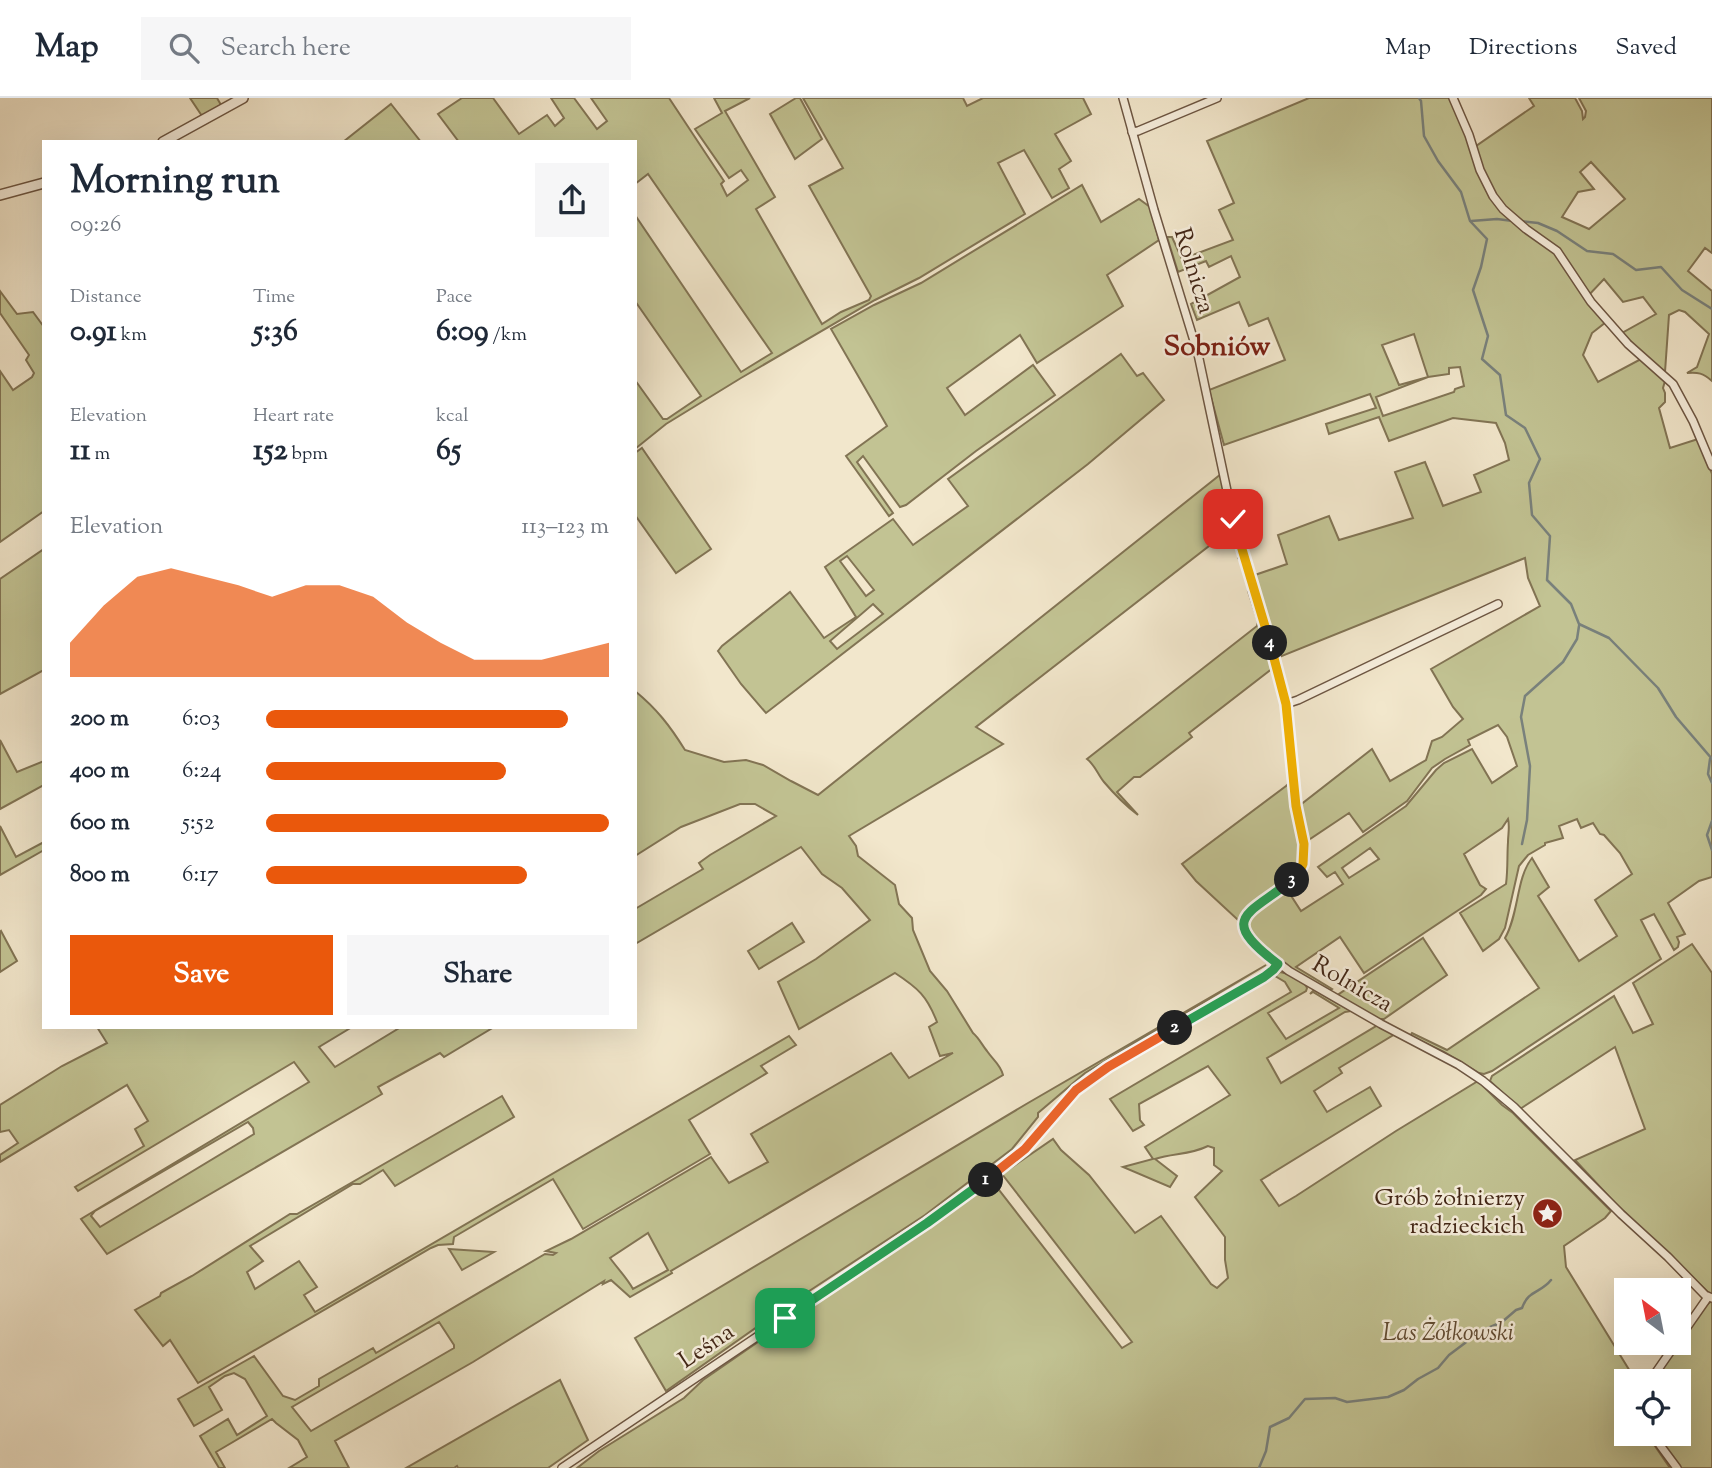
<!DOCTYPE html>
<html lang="en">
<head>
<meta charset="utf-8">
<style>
	body { margin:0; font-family:"Sorts Mill Goudy",serif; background:#f6f6f7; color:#1f2937; height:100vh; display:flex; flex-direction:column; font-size:26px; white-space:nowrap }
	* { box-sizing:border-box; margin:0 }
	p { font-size:23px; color:#747a83 }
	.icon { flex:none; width:38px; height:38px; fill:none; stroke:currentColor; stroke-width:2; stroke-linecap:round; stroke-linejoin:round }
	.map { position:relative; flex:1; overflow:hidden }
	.sheet { position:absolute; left:42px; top:42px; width:595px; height:889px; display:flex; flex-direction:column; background:#fff; border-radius:0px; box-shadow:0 7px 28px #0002 }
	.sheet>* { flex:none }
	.needle { width:46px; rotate:328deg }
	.fabs { position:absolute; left:1614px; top:1180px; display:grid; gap:14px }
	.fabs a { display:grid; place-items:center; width:77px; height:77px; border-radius:0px; background:#fff; box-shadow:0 7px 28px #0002; font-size:35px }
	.pin { position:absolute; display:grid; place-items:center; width:60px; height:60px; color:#fff; margin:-30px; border-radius:14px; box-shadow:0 4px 10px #0006 }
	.km { position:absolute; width:35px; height:35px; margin:-18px; border-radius:50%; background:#222; color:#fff; font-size:19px; line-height:35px; text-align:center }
	.round { display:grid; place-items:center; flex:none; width:74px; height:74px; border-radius:0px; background:#f6f6f7 }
	.overview { display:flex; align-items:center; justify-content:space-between; height:119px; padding:0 28px }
	h1 { font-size:38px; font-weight:800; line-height:52px }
	.stats { display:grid; grid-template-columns:repeat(3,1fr); gap:10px; height:119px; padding:7px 28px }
	.stats div { display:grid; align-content:center }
	.stats b { font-size:30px; font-weight:800 }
	.stats small { font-size:19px; font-weight:400 }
	.stats p { font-size:19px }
	.chart { height:196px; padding:14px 28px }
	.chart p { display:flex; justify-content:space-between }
	.chart svg { width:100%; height:126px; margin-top:7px; fill:#ea580c; opacity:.7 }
	.button { display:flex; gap:14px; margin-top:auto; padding:14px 28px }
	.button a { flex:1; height:80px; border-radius:0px; background:#ea580c; color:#fff; font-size:28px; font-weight:800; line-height:80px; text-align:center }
	.button a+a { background:#f6f6f7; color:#1f2937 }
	ul { padding:0 28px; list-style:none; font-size:23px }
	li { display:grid; grid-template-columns:112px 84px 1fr; align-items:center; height:52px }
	li i { height:18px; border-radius:9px; background:#ea580c }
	header { display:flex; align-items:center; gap:42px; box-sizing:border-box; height:98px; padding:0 35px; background:#fff; border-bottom:2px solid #e0e1e3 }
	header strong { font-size:33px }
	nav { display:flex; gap:38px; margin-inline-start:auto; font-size:24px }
	.search { width:490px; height:63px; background:#f6f6f7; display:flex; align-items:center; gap:18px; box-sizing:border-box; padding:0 24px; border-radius:0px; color:#747a83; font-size:26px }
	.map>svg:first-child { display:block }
</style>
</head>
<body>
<header>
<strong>Map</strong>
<div class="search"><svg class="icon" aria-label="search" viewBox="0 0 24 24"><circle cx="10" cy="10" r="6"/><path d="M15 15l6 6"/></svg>Search here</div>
<nav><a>Map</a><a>Directions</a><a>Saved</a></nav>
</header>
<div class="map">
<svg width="1712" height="1370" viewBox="0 0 1712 1370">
	<rect width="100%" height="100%" fill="#f2e7cc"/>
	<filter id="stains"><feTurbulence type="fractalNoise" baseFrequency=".00286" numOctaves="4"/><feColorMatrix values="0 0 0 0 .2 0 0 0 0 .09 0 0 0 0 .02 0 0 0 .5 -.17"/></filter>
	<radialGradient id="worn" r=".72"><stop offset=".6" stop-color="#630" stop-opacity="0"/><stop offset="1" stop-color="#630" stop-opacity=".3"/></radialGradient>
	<g fill="#c2c393" stroke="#827454" stroke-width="2" fill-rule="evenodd">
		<polygon points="190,0 217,0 221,7 202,18"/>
		<polygon points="462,0 493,0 519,36 547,17 555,28 564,20 551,0 574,0 597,31 607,23 591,0 669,0 724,83 721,86 727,98 748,82 741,72 729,80 695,31 722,15 714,0 750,0 725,13 775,99 756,111 822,226 841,214 869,202 871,198 809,88 843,70 803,0 963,0 967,8 983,0 1083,0 1091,16 1055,36 1071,63 1059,71 1069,90 1052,100 1024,52 998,65 1025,116 919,180 875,202 741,280 666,326 635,351 635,282 663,321 667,321 701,298 635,203 635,117 741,274 772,255 648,76 635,86 635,44 459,44 438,16"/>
		<polygon points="796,0 800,0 822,41 795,61 770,16"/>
		<path d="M 1309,0 L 1451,0 L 1467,41 L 1473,50 L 1534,8 L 1529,0 L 1575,0 L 1582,13 L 1583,21 L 1585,19 L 1586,13 L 1579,0 L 1712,0 L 1712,155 L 1705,150 L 1688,173 L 1712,193 L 1712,283 C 1703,275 1698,274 1687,275 L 1697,269 L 1709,236 L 1685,214 L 1679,212 L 1669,217 L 1665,274 L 1645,259 L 1622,235 L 1656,216 L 1643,199 L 1623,204 L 1604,181 L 1586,200 L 1606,224 L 1592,235 L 1583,257 L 1598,284 L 1641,261 L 1665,283 L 1663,290 L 1665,295 L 1665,304 L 1659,310 L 1670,350 L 1698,341 L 1712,376 L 1712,779 L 1699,783 L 1668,805 L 1685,836 L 1677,839 L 1679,844 L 1678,849 L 1674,852 L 1654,816 L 1641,822 L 1661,861 L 1492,973 L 1484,976 L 1479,975 L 1444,954 L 1410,938 L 1412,935 L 1447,952 L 1539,890 L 1505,840 C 1519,816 1516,780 1532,760 L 1549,789 L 1538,798 L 1579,863 L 1617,838 L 1595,802 L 1632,776 L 1620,755 L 1604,737 L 1600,736 L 1593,725 L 1581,730 L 1577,721 L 1559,728 L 1563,740 L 1545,745 L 1545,747 L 1528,757 L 1519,768 L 1505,830 L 1499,841 L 1483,853 L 1460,815 L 1506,786 C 1508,771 1507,758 1508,744 C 1508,736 1510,729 1508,721 L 1502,730 L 1464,756 L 1480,787 L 1486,791 L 1481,797 L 1364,875 L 1340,839 L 1296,869 L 1332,891 L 1329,893 C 1310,882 1234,845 1251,817 C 1256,808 1277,797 1286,790 L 1301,813 L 1343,786 L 1335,774 L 1327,779 L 1318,769 L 1406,708 L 1436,672 L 1444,665 L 1472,651 L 1492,685 L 1517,668 L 1507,639 L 1498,627 L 1468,642 L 1470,647 L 1445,661 L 1432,670 L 1407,703 L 1363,734 L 1349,715 L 1307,743 L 1299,708 L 1372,651 L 1390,683 L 1426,662 L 1432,643 L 1442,639 L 1463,621 L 1453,609 L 1431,571 L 1540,508 L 1528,480 L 1525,460 L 1277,560 L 1252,478 L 1287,466 L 1278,437 L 1329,418 L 1339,442 L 1413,420 L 1395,374 L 1425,364 L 1443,408 L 1481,394 L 1474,377 L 1509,362 L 1505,345 L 1496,325 L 1453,320 L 1389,343 L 1379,319 L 1329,336 L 1326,326 L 1376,310 L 1370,296 L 1224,347 L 1209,292 L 1285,262 L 1268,220 L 1249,228 L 1239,204 L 1197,222 L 1191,206 L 1240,179 L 1231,158 L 1209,169 L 1206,163 L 1178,174 L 1167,139 L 1172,139 L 1182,161 L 1233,142 L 1219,112 L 1234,105 L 1207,43 ZM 1591,64 L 1625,101 L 1589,131 L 1562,119 L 1578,94 L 1594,91 L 1580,74 ZM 1414,236 L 1428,279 L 1399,287 L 1382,247 ZM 1460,269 L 1464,288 L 1455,291 L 1454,294 L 1383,318 L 1376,299 L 1428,279 L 1449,276 L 1449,270 ZM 1370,750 L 1379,761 L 1349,780 L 1342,770 Z"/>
		<polygon points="391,6 421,44 343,44"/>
		<polygon points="1082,87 1101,124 1139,101 1150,109 1159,142 1107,177 1123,208 1037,265 1020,237 947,290 965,317 1033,267 1055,297 976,353 906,407 900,409 863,358 857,364 893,415 889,418 846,358 887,328 831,231 874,207 921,185"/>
		<polygon points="0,193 17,216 33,214 44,229 44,413 0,444 0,273 13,292 32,279 34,275 26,262 29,257 0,215"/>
		<path d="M 1121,256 L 1137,278 L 1143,275 L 1164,302 L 1088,366 L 766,615 L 741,586 L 718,553 L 722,548 L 790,494 L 824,540 L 856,519 L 825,469 L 893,421 L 913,447 L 968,408 L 948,381 ZM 847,458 L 874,492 L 866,498 L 840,463 ZM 873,506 L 883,516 L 837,551 L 830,543 Z"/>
		<polygon points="642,350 711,451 676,475 635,417 635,355"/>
		<path d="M 1221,376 L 1241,456 L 1238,459 L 1238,452 L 1231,431 L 976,629 L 1003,646 L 849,738 L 856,748 L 858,758 L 895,787 L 899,806 L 912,820 L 913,832 L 930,873 L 947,893 L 973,935 C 979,940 982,947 987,953 C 993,962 1001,967 1003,977 L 671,1173 L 672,1175 L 630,1199 L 611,1182 L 603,1186 L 604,1183 L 473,1264 L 335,1343 L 349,1370 L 289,1370 L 307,1359 L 298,1342 L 276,1325 L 272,1321 L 216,1354 L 225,1370 L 219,1370 L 200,1338 L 228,1321 L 237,1337 L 267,1318 L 245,1281 L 234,1275 L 225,1278 L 209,1289 L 222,1312 L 194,1328 L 178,1301 L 254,1258 L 283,1298 L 295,1302 L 319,1288 L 319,1281 L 373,1250 L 376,1255 L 545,1156 L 553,1157 L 556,1155 L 546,1153 L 571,1141 L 711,1059 L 729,1085 L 768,1064 L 751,1036 L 891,955 L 909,980 L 953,955 L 940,958 L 929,929 L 937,924 C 927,898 918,890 895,875 L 799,931 L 778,884 L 816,861 L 870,822 L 842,790 L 822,776 L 801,749 L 635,846 L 635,811 L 703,771 L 699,765 L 710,757 L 776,718 L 755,706 L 740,706 L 681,729 L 635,758 L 635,593 C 657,611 670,628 685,652 L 724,664 L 746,662 L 763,667 L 791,683 L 818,697 ZM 648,1135 L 668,1172 L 633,1191 C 627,1180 618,1171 610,1160 ZM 439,1224 L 454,1247 L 454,1250 L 311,1333 L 292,1309 Z"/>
		<polygon points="44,451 44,572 0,596 0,481"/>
		<path d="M 1251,490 L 1273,570 L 1189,635 L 1192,639 L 1140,679 L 1134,679 L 1117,694 L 1138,717 C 1125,707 1115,697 1104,684 C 1098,677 1095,667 1087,661 L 1257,528 L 1258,524 L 1248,493 Z"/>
		<polygon points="0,642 17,674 44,663 44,687 0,711"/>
		<polygon points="1291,683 1302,756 1293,776 1286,783 1250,807 1240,823 1238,822 1196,783 1182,766 1286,688"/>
		<polygon points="0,728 16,759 44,744 44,752 0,777"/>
		<polygon points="792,825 804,844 759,871 748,853"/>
		<polygon points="1,833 17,863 0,874 0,834"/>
		<polygon points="1423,840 1447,877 1384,921 1378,921 1340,899 1339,896"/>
		<polygon points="1692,846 1712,875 1712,1196 1710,1196 1615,1105 1575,1062 1645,1031 1615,949 1520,1011 1490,983 1492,978 1614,898 1633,935 1653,926 1633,885"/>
		<polygon points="1266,867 1085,975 1038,1015 1038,1019 1012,1051 925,1117 794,1203 666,1293 635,1240 1028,1005"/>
		<path d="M 1280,874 C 1290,876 1303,880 1307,890 L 1306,893 L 1268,915 L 1286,941 L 1339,910 L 1313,894 L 1310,896 L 1314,892 L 1351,913 L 1345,914 L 1267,960 L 1281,985 L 1378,927 L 1395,936 L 1339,970 L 1342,975 L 1314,993 L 1327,1014 L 1370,989 L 1381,1008 L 1261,1082 L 1279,1108 L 1296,1098 L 1396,1033 L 1478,983 L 1502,1007 L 1513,1015 L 1611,1113 L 1605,1120 L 1564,1148 L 1566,1169 L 1636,1283 L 1626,1283 L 1626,1335 L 1646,1335 L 1670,1370 L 577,1370 L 599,1353 L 684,1300 L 703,1282 L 800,1215 L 918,1138 L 992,1083 L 1122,1250 L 1132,1244 L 1002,1076 L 1053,1041 L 1061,1052 L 1089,1077 L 1135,1135 L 1161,1118 L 1211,1186 L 1217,1190 L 1228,1180 L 1225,1162 L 1225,1139 L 1195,1099 L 1222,1073 L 1214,1067 L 1214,1050 L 1208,1048 C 1190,1057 1174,1055 1155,1061 L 1177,1078 L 1170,1089 L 1123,1069 L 1153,1061 L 1145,1049 L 1230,997 L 1208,968 L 1139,1006 L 1140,1022 L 1144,1027 L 1133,1033 L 1110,1001 L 1291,894 L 1285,884 L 1275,878 Z"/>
		<path d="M 97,929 L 352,929 L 319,949 L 335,969 L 401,929 L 494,929 L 444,959 L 440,955 L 378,989 L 382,996 L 107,1156 L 81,1121 L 309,984 L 294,964 L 78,1093 L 75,1089 L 144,1048 L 135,1031 L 148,1023 L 127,987 L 0,1064 L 0,1057 L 18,1045 L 9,1032 L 0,1034 L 0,1007 L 62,968 L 107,945 ZM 248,1024 L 253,1030 L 254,1036 L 100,1129 L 91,1118 L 95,1113 Z"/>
		<polygon points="789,938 796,947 761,968 767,975 689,1022 710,1056 583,1131 553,1081 454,1139 453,1146 438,1147 431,1150 198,1285 170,1242 163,1248 135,1212 160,1198 161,1195 192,1178 290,1116 297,1116 502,998 514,1019 395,1088 383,1072 360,1086 353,1086 250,1148 263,1163 247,1174 255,1191 299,1163 317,1189 304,1197 315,1214"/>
		<polygon points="449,1151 494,1154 462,1172"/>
		<polygon points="1712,1203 1712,1370 1680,1370 1653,1335 1678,1335 1678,1283 1652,1283 1706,1207"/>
		<polygon points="560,1282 588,1342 548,1370 458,1370 457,1368 454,1370 406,1370"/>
	</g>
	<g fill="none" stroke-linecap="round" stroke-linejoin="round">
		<g stroke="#79817c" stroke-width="2.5">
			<polyline points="1419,0 1421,3 1424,38 1438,63 1461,94 1470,123 1487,141 1481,169 1473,192 1488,238 1482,261 1500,277 1506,317 1525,330 1540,361 1529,385 1532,417 1550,438 1547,482 1571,506 1579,526 1609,540 1658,590 1676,619 1712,661"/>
			<polyline points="1471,123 1497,121 1513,123"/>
			<polyline points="1520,123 1538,125 1557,133 1587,153 1613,156 1636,172 1661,169 1682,192 1712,211"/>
			<polyline points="1710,661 1708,676 1712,685"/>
			<polyline points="1712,723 1707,737 1712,752"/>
			<polyline points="1522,746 1527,722 1530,668 1521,619 1525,598 1563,564 1577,541 1579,528"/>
			<path d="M 1259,1370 L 1266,1353 L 1270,1329 L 1289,1320 L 1305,1301 L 1335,1300 L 1347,1304 L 1388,1299 L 1404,1292 L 1418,1281 L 1438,1270 L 1449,1257 L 1465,1245 L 1474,1236 L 1502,1224 L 1516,1212 L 1522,1210 C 1528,1192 1541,1195 1551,1182"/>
		</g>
		<defs>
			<g id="minor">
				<polyline points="1123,0 1154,112 1198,256 1233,421 1278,574 1286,606 1296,708 1304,746 1304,761 1302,769 1295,780 1249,814 1244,824 1245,834 1258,849 1289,873 1381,926 1459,967 1483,983 1514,1009 1621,1116 1668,1159 1705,1197 1712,1200"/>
				<polyline points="1453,0 1469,37 1480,72 1493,98 1503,111 1526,131 1557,153 1591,204 1628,246 1673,286 1693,323 1712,368"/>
				<polyline points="1132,34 1138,33 1217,0"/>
				<polyline points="1286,606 1298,602 1498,506"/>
				<polyline points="1678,1242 1708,1199"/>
				<polyline points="1650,1283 1677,1244"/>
				<polyline points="1651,1335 1677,1370"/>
				<polyline points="562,1370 945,1112 1025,1051 1058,1011 1076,992 1088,982 1264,879 1273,872 1278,866"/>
			</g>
			<g id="tertiary">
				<polyline points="163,44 243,0"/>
				<polyline points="0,97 44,85"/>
			</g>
		</defs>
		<use href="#minor" stroke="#6d5643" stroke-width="10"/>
		<use href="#tertiary" stroke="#6d5643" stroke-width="12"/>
		<use href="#minor" stroke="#f7efde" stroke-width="7"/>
		<use href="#tertiary" stroke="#f7efde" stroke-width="9"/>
	</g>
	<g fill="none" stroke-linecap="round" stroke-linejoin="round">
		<defs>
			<polyline id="split-1" points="785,1220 927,1125 986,1082"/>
			<polyline id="split-2" points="986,1082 1025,1051 1076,992 1108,969 1175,930"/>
			<path id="split-3" d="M 1175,930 L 1264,879 L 1273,872 L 1278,866 C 1216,819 1249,817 1292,782"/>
			<polyline id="split-4" points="1270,545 1286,606 1296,708 1304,746 1303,766 1299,775 1292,782"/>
			<polyline id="split-5" points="1233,421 1270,545"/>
		</defs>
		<use href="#split-1" stroke="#fff" stroke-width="14"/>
		<use href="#split-2" stroke="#fff" stroke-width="14"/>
		<use href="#split-3" stroke="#fff" stroke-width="14"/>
		<use href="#split-4" stroke="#fff" stroke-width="14"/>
		<use href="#split-5" stroke="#fff" stroke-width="14"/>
		<use href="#split-1" stroke="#22a559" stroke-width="9"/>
		<use href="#split-2" stroke="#f0652b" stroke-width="9"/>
		<use href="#split-3" stroke="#22a559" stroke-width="9"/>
		<use href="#split-4" stroke="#f5b400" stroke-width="9"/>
		<use href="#split-5" stroke="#f5b400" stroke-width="9"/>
	</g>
	<defs>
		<symbol id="sight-disc" viewBox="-11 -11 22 22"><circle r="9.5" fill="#8f2418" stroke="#f7efde"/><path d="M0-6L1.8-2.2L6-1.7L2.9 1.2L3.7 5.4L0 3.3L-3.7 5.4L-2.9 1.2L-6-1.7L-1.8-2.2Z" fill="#fff"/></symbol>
	</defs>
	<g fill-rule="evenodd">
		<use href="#sight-disc" x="1530" y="1098" width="35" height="35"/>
	</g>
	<g text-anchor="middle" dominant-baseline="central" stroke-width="5" stroke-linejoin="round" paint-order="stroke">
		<g font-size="24" fill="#412515" stroke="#f7efde">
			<text transform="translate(1193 173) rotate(73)">Rolnicza</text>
			<text transform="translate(1352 887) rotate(30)">Rolnicza</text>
			<text transform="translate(707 1249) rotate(-34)">Leśna</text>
		</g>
		<g font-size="24" fill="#412515" stroke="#f7efde" text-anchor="end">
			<text x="1525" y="1101">Grób żołnierzy<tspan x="1525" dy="28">radzieckich</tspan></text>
		</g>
		<g font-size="24" font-style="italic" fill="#614c34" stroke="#f7efde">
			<text x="1448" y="1236">Las Żółkowski</text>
		</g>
		<g font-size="28" font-weight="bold" fill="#7a1f14" stroke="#f7efde">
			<text x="1217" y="250">Sobniów</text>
		</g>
	</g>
	<rect width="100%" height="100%" filter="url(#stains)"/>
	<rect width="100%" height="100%" fill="url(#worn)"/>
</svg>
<div class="fabs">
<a><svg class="needle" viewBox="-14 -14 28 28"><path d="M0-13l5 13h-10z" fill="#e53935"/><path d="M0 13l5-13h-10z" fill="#747a83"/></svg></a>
<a><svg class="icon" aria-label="locate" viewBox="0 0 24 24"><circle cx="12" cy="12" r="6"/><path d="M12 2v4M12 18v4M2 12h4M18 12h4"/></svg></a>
</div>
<div class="pin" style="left:785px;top:1220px;background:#1e9e55"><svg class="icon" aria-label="arrive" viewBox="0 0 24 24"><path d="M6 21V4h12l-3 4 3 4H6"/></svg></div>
<div class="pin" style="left:1233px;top:421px;background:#d93025"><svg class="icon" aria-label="check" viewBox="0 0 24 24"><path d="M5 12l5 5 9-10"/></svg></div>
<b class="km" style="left:986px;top:1082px">1</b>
<b class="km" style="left:1175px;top:930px">2</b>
<b class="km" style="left:1292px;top:782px">3</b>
<b class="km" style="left:1270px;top:545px">4</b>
<section class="sheet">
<div class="overview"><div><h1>Morning run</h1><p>09:26</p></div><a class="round"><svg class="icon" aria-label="share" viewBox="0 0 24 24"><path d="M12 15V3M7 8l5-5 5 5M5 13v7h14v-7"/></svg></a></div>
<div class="stats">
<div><p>Distance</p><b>0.91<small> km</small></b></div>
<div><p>Time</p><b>5:36</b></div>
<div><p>Pace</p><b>6:09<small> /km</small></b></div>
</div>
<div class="stats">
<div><p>Elevation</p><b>11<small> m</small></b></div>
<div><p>Heart rate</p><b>152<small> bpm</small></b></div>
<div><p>kcal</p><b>65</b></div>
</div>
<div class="chart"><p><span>Elevation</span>113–123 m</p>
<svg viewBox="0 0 160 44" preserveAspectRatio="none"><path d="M0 44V32L10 19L20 9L30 6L40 9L50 12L60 16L70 12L80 12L90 16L100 25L110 32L120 38L130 38L140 38L150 35L160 32V44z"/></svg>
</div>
<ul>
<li><b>200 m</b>6:03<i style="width:88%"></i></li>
<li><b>400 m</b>6:24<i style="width:70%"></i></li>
<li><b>600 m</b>5:52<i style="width:100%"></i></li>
<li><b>800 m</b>6:17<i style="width:76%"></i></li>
</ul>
<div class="button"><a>Save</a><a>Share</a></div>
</section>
</div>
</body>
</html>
